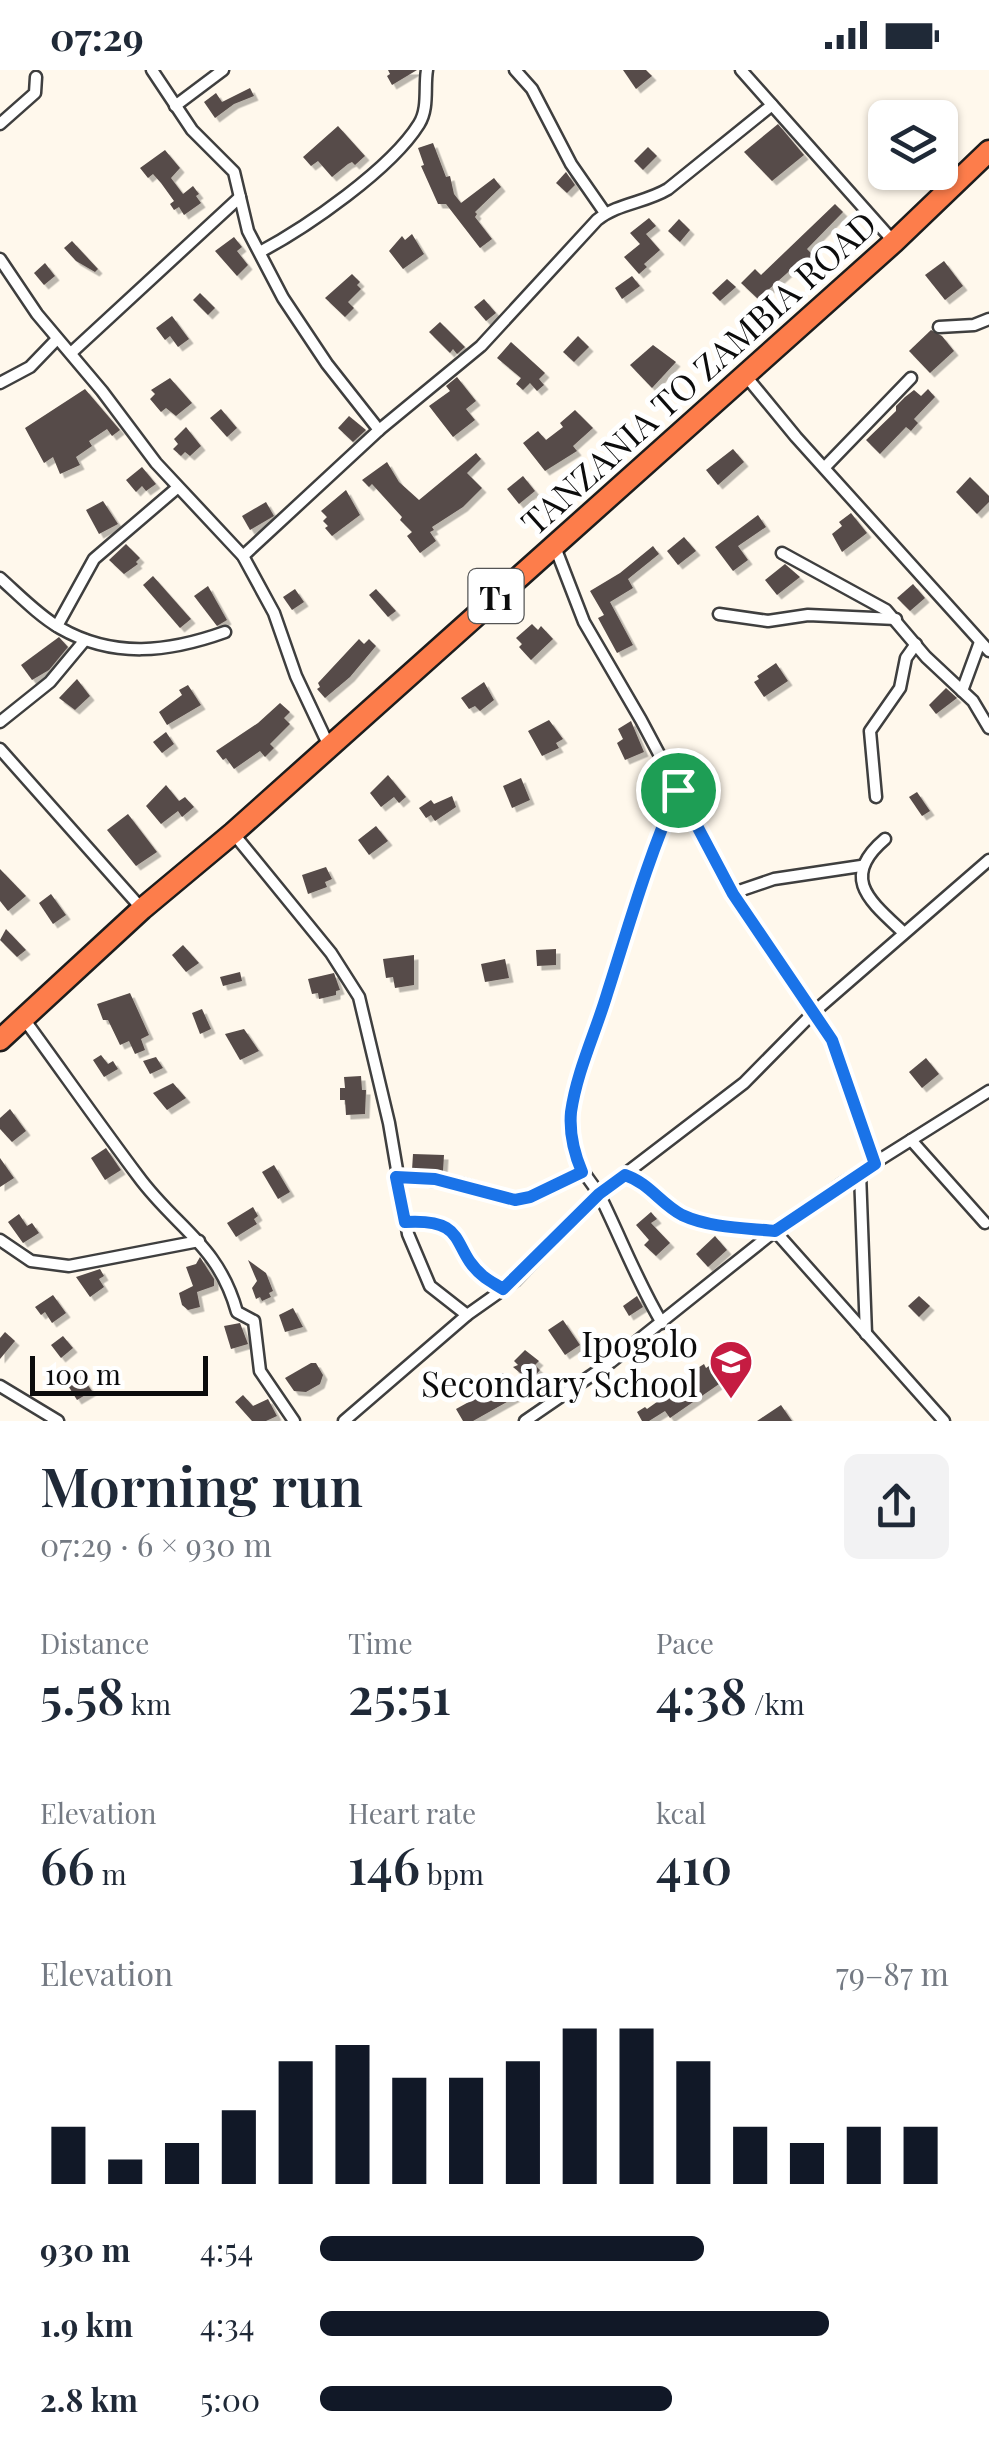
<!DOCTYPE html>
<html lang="en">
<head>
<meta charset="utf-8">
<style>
	body { margin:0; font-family:"Playfair Display",serif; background:#f2f2f3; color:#1f2937; height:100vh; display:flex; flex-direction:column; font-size:38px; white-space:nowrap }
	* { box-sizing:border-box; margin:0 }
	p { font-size:32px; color:#747a83 }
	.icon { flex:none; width:55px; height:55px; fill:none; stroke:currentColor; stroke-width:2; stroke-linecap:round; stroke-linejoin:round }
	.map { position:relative; height:1351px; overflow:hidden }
	.details { display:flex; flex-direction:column; background:#fff; flex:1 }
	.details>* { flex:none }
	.controls { position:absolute; left:868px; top:30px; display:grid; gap:20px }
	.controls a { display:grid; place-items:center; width:90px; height:90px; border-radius:15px; background:#fff; box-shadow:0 2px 8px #0004; font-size:50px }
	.scale { position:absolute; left:30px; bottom:25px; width:178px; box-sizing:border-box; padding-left:10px; border:5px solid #0c0c0c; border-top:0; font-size:28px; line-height:35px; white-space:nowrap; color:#0c0c0c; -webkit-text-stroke:8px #fff; paint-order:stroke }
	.pin { position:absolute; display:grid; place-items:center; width:85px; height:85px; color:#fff; margin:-42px; border:5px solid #fff; border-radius:50%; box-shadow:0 2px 10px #0007 }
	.round { display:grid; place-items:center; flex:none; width:105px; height:105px; border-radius:15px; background:#f2f2f3 }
	.headline { display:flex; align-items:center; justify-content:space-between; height:170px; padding:0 40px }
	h1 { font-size:55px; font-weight:600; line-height:75px }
	.stats { display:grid; grid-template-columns:repeat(3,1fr); gap:15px; height:170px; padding:10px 40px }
	.stats div { display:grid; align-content:center }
	.stats b { font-size:50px; font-weight:600 }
	.stats small { font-size:28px; font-weight:400 }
	.stats p { font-size:28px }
	.chart { height:280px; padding:20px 40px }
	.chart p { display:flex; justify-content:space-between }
	.chart svg { width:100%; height:180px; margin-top:10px; stroke:#111827; stroke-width:6 }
	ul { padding:0 40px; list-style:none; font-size:32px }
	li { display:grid; grid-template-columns:160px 120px 1fr; align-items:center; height:75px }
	li i { height:25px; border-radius:12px; background:#111827 }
	.status { display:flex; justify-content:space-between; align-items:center; height:70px; padding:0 50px; background:#fff; direction:ltr }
	.status svg { height:28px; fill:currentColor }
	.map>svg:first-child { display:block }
</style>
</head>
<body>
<div class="status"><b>07:29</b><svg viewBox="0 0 49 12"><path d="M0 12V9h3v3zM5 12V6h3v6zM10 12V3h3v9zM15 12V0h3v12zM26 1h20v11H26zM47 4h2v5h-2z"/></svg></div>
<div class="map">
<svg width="989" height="1351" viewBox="0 0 989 1351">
	<defs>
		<filter id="shadow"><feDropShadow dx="4.5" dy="4.5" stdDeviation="0" flood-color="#0004"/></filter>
	</defs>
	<rect width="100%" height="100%" fill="#fff8ec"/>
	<g fill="#564b48" filter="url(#shadow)">
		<polygon points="388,0 417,0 392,15 387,6 390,4"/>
		<polygon points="623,0 646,0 652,6 636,19"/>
		<polygon points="250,18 254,26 234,34 215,48 204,32 216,23 222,32"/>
		<polygon points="778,54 804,85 772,111 744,82"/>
		<polygon points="338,56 365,86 355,95 352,92 348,94 332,107 318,91 311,96 303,87"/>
		<polygon points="433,73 446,107 450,106 454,124 461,133 494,108 501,117 475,142 477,144 475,147 492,169 480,178 446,134 438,134 421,96 424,95 418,78"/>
		<polygon points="648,77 657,86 643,100 634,91"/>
		<polygon points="165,80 180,98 171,108 183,124 193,116 199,124 196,126 201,133 184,145 179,137 174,140 170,134 174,131 161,113 153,104 148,108 140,98"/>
		<polygon points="566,102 575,115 567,123 556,113"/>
		<polygon points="835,134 843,142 807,179 816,188 801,202 795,196 758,229 741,213 755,199 761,205"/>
		<polygon points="649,148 656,156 646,164 660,180 644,194 647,197 639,204 624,187 640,174 630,163"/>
		<polygon points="679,149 690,160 680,172 668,161"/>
		<polygon points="412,164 424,184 403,199 389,181 402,166 405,170"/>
		<polygon points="234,167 242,177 237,181 248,195 237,206 215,181"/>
		<polygon points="72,171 98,199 95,202 76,191 64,178"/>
		<polygon points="944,191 963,216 945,230 925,205"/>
		<polygon points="45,193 55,206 44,215 34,203"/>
		<polygon points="352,204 360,212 357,215 361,219 348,232 354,238 345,247 325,228"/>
		<polygon points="632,206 640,216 622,229 615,218"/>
		<polygon points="727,209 736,217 720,231 712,223"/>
		<polygon points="200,223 215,238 208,245 193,230"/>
		<polygon points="484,229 496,243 486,251 474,237"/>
		<polygon points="172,246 189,269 178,277 170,266 165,270 156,258"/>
		<polygon points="440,252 465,277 457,284 453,279 450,283 429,262"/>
		<polygon points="931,260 942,266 954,281 930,303 909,281"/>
		<polygon points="578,266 589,277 574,292 563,282"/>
		<polygon points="511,272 545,303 539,309 544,315 537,321 530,313 523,320 516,314 521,308 497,288"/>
		<polygon points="653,275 676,292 652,318 630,295"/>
		<polygon points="457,307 476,331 466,339 475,350 453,367 429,336 450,321 446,316"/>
		<polygon points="170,308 192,333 176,346 166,338 161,342 150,329 155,324 151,320"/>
		<polygon points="85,319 120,360 112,366 107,359 89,371 92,376 76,387 80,395 60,404 53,387 44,393 25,358"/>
		<polygon points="928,319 935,327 914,349 918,353 911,361 906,357 880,384 866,370 896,341 896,336 905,327 914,320 921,326"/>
		<polygon points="221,339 237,358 227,367 210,348"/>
		<polygon points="575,340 593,358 573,376 577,381 545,401 523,373 538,361 546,370 563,357 560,353"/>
		<polygon points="349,346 366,360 353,372 338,358"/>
		<polygon points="186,357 201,376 190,386 185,382 181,386 173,379 178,374 174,369"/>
		<polygon points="733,379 744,392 718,415 706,400"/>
		<polygon points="476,383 481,389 467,403 482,418 463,437 432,457 434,460 430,462 436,471 420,483 407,466 412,462 400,450 402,447 372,414 369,417 362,410 387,392 399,412 419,430"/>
		<polygon points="142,397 156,414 146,421 142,416 136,422 126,410"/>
		<polygon points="523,406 535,421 519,434 507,419"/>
		<polygon points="970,407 989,426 989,432 977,444 956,422"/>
		<polygon points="346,420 360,445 332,466 325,458 328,456 323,451 327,447 321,441"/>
		<polygon points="103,431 118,454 99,464 86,440"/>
		<polygon points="266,432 274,446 250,460 242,446"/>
		<polygon points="851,443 867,463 842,482 832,464 842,456 839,452"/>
		<polygon points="758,445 766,457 738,476 748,490 733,501 715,477"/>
		<polygon points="684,467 696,481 678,495 667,481"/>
		<polygon points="126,474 140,488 136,492 138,494 124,504 109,490"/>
		<polygon points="653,476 659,484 628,509 633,518 610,532 633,575 617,583 598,548 604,545 590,521 620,503"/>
		<polygon points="785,494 800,507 777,525 765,510"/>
		<polygon points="153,506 191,549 180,558 143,515"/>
		<polygon points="913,514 925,528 910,541 897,528"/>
		<polygon points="208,516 227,550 217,556 194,526"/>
		<polygon points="295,519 304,532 292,540 283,527"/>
		<polygon points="376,519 396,541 388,547 369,525"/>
		<polygon points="532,554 538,560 541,556 553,569 531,590 519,577 522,574 516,568"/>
		<polygon points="59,567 68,577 49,600 32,610 21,595"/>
		<polygon points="359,569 364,574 369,569 376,576 350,607 325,628 317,619 320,617 318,613"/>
		<polygon points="776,593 788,611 764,627 754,612 759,609 757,606"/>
		<polygon points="77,609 90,626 75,640 59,628"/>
		<polygon points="484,612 494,630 480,641 475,636 469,639 461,628"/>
		<polygon points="188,615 201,635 167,655 159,642 182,625 179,620"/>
		<polygon points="946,618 957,628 936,644 929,635"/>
		<polygon points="280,633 290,642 284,648 290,654 270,674 274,678 265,687 260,681 234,699 226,688 223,690 216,681 258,653"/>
		<polygon points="549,650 563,669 556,673 559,678 542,686 528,661"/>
		<polygon points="631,651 644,682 625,690 617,673 623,669 618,659"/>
		<polygon points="166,662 174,674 162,683 153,672"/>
		<polygon points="388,705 406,727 399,733 394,727 381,737 370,723"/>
		<polygon points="521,708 530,730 512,738 503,716"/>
		<polygon points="166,715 179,731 185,727 194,737 182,747 178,741 161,754 146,736"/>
		<polygon points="917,722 930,741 922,746 909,727"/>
		<polygon points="452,726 456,737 435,751 431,745 426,748 419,738 431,730 434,734"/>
		<polygon points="128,744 157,782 136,796 107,760"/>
		<polygon points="376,756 388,771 369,785 358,770"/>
		<polygon points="326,797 332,809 325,812 327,817 308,824 302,805"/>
		<polygon points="0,799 26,826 8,841 0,831"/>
		<polygon points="51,824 66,845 53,854 39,833"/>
		<polygon points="6,859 26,880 17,887 0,870"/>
		<polygon points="183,875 199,893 186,902 172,885"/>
		<polygon points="556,879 556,895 537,896 536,880"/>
		<polygon points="414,885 414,915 395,918 393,907 386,908 383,889"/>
		<polygon points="505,889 509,908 485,912 481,894"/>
		<polygon points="240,902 242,911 223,916 220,907"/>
		<polygon points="334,903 340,920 336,921 336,925 319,929 318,923 312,924 308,909"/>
		<polygon points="130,923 149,965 141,969 145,980 135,984 129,971 120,975 108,950 103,950 97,934"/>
		<polygon points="202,939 211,959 200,964 192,943"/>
		<polygon points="244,959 259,981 240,990 225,964"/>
		<polygon points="101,985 108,994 113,991 118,999 104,1007 93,990"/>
		<polygon points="156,987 163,998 150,1004 143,991"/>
		<polygon points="926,988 939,1004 922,1018 909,1002"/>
		<polygon points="361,1006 362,1020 366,1020 365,1044 346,1045 345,1030 340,1030 340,1018 345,1018 344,1007"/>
		<polygon points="173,1013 186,1028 167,1040 153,1023"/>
		<polygon points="10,1039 26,1061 12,1072 0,1059 0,1048"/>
		<polygon points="106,1078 121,1100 105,1110 91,1088"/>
		<polygon points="413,1084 444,1085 443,1101 412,1100"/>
		<polygon points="0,1088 14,1108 0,1117"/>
		<polygon points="274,1095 290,1122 278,1129 262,1102"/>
		<polygon points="253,1137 258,1146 254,1149 257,1154 236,1167 227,1153"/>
		<polygon points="651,1142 657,1149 651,1153 670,1173 656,1186 644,1175 649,1170 636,1155"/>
		<polygon points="19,1144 27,1156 32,1153 39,1163 23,1173 8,1152"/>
		<polygon points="715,1166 727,1180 708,1197 696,1184"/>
		<polygon points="200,1187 214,1209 214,1216 197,1222 200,1237 188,1240 182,1235 179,1223 193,1216 186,1197 196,1194"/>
		<polygon points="248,1190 266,1203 273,1221 269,1223 271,1227 262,1231 260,1227 256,1229 252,1218 257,1211"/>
		<polygon points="100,1199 104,1206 99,1209 104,1217 90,1227 76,1207"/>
		<polygon points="53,1225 66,1243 52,1253 45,1242 41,1245 35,1237"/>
		<polygon points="637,1226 643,1237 629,1246 623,1236"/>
		<polygon points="919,1226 930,1236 919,1247 908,1236"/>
		<polygon points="293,1238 303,1257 285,1262 279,1245"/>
		<polygon points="563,1250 580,1275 565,1285 548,1260"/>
		<polygon points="240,1253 248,1274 231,1279 224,1256"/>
		<polygon points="5,1262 15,1271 0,1289 0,1268"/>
		<polygon points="63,1266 73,1278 61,1288 51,1275"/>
		<polygon points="525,1280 539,1291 535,1295 540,1300 534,1307 530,1304 526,1308 513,1297 518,1295 514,1291"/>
		<polygon points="723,1286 735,1303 670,1348 665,1341 649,1351 642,1351 637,1342 645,1337 647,1339 692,1307 690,1303 704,1294 706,1298"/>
		<polygon points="311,1293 316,1293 323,1305 320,1314 306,1322 294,1321 285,1308"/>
		<polygon points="503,1303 516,1327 473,1351 463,1351 456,1339 485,1323 481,1316"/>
		<polygon points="80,1304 92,1321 77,1330 67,1314"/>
		<polygon points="243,1325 253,1336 268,1329 277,1346 266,1351 252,1351 235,1332"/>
		<polygon points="781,1335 792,1351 757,1351"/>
	</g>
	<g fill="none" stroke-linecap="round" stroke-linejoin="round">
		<defs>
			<g id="street">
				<polyline points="152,0 192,60 234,102 248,161 283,228 327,294 379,360"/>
				<polyline points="515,0 532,19 571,94 605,143"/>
				<polyline points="741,0 894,172"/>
				<polyline points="175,36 223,0"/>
				<polyline points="0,54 35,23 36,7"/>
				<path d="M 260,182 C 307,157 391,99 419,54 C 429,38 424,17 427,0"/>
				<polyline points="0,189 37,244 102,321 156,393 243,486 274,543 296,606 329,676"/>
				<polyline points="939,257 974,255 989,249"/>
				<polyline points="71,283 240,127"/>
				<polyline points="745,305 796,367 989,581"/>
				<polyline points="0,313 30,297 57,269"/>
				<polyline points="825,397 911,308"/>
				<polyline points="555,477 584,552 641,650 733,823 832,970 875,1094"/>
				<polyline points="782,483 886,540 926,587 973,631 989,658"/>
				<path d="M 243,486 L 379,360 L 481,276 L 597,150 C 618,133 645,133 668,119 L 772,35"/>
				<path d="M 0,508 C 19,525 38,545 60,558 C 114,589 169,582 225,562"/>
				<polyline points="719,544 768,551 808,545 896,549"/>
				<polyline points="57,556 94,489 177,418"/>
				<polyline points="962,621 980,572"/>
				<polyline points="0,652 50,612 85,570"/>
				<polyline points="0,679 142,839"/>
				<polyline points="876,727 870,661 900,618 906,588 916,574"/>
				<polyline points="233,763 331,883 359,927 389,1053 408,1164 430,1216 467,1245"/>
				<path d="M 885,769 C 839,808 870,831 904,863"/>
				<polyline points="733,823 774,809 861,796"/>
				<path d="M 24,949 C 62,1001 99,1054 138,1106 C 176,1158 218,1174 237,1242 L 254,1251 L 260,1301 L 294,1351"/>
				<polyline points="911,1070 985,1153"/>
				<polyline points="860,1103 866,1264"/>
				<path d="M 625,1105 C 649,1113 661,1134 682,1145 C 710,1158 745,1158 775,1161 L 944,1351"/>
				<polyline points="396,1107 462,1114 515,1129 531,1127 582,1102"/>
				<path d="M 405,1152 C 456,1148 452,1167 478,1200 C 484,1209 494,1214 503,1219"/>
				<polyline points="0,1170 31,1191 69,1196 199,1171"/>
				<path d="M 662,1253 C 638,1213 622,1171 602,1130 C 594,1113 580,1102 574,1084 C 558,1030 593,972 608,922 C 629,853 649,786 678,720"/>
				<polyline points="0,1316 58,1351"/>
				<polyline points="344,1351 467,1245 515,1211 599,1124 744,1013 815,941 989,790"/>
				<polyline points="525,1351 611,1292 775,1161 841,1114 989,1021"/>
			</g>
			<polyline id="highway" points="0,970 142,839 233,763 894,172 989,81"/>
		</defs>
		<use href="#street" stroke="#3f3f3f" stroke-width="15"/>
		<use href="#highway" stroke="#1d1d1d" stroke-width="25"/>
		<use href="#street" stroke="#fff" stroke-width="10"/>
		<use href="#highway" stroke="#fd7d4b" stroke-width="20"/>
	</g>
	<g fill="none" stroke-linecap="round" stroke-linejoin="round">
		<defs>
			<path id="route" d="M 678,720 L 733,824 L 832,970 L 875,1094 L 775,1161 C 745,1158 710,1158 682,1145 C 661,1134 649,1113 625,1105 L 599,1124 L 503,1219 C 497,1215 489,1211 483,1206 C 450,1179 470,1148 405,1152 L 396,1107 L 435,1109 L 515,1130 L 530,1127 L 582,1102 C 574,1083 569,1064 571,1042 C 577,1001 595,964 607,924 C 629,855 648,787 678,720 Z"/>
		</defs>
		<use href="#route" stroke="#fff" stroke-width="20"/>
		<use href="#route" stroke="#1a73e8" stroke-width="12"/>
	</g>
	<defs>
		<symbol id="school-pin" viewBox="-11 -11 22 30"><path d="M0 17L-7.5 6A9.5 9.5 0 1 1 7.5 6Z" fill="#c51c42" stroke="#fff"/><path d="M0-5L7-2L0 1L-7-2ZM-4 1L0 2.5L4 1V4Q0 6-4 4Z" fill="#fff"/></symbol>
	</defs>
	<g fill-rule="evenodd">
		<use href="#school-pin" x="706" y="1267" width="50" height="68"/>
	</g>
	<g text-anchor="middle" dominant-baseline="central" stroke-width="10" stroke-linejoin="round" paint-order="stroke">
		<rect fill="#fff" stroke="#555" stroke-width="2.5" x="468.5" y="499" width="55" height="54" rx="8"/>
		<g font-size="32" font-weight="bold" fill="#0c0c0c">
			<text x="496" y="526">T1</text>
		</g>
		<g font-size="35" fill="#0c0c0c" stroke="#fff">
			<text transform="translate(698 302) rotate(-42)">TANZANIA TO ZAMBIA ROAD</text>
		</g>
		<g font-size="35" fill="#0c0c0c" stroke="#fff" text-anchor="end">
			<text x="698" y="1272">Ipogolo<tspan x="698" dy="40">Secondary School</tspan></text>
		</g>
	</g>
</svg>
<div class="controls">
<a><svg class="icon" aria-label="layers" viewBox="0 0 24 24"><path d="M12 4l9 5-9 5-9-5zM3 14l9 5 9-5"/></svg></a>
</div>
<div class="scale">100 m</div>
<div class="pin" style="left:678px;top:720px;background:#1e9e55"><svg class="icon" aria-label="arrive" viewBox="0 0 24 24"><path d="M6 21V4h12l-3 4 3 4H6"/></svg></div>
</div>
<section class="details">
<div class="headline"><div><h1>Morning run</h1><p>07:29 · 6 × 930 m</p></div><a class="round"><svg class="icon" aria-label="share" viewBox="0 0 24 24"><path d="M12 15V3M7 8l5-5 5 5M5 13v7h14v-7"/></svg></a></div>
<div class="stats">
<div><p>Distance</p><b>5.58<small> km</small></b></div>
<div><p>Time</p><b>25:51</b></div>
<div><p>Pace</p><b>4:38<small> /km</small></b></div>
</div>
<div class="stats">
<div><p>Elevation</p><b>66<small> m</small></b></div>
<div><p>Heart rate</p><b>146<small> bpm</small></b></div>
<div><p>kcal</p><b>410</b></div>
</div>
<div class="chart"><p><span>Elevation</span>79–87 m</p>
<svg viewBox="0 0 160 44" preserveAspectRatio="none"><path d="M5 44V30M15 44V38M25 44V34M35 44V26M45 44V14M55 44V10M65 44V18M75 44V18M85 44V14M95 44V6M105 44V6M115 44V14M125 44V30M135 44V34M145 44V30M155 44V30"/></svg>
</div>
<ul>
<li><b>930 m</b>4:54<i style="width:61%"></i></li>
<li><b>1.9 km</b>4:34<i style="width:81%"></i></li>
<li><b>2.8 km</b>5:00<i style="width:56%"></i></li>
</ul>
</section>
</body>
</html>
